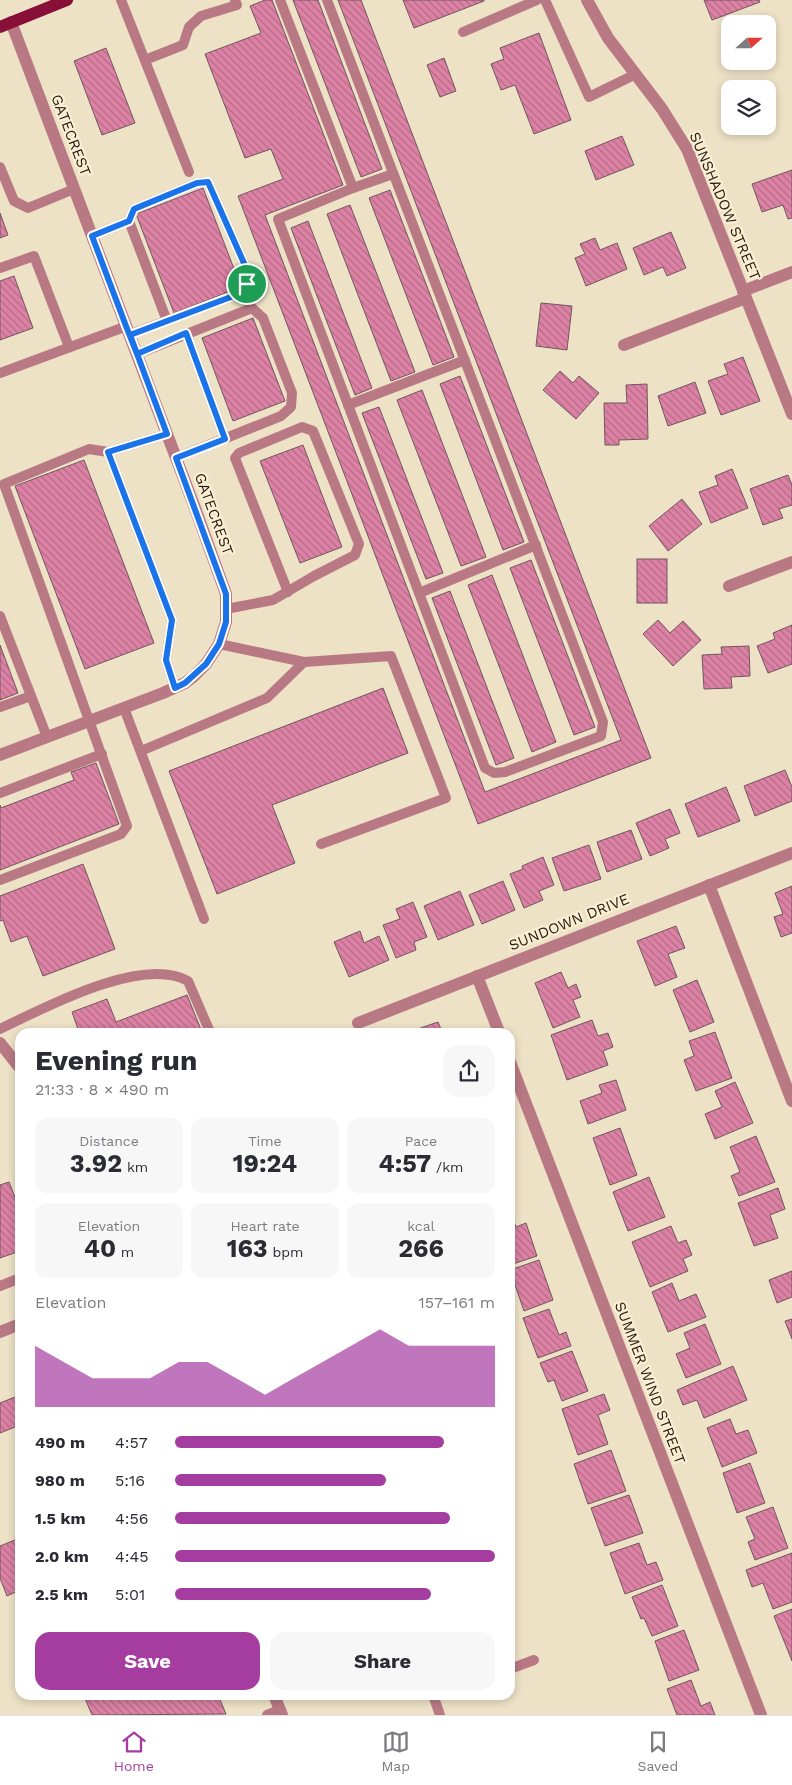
<!DOCTYPE html>
<html lang="en">
<head>
<meta charset="utf-8">
<style>
	body { margin:0; font-family:"Work Sans",sans-serif; background:#f7f7f7; color:#2b2b33; height:100vh; display:flex; flex-direction:column; font-size:19px; white-space:nowrap }
	* { box-sizing:border-box; margin:0 }
	p { font-size:16px; color:#7c7c81 }
	.icon { flex:none; width:28px; height:28px; fill:none; stroke:currentColor; stroke-width:2; stroke-linecap:round; stroke-linejoin:round }
	.map { position:relative; flex:1; overflow:hidden }
	.details { position:absolute; left:15px; top:1028px; width:500px; height:672px; display:flex; flex-direction:column; background:#fff; border-radius:15px; box-shadow:0 2px 8px #0003 }
	.details>* { flex:none }
	.needle { width:32px; rotate:69deg }
	.controls { position:absolute; left:721px; top:15px; display:grid; gap:10px }
	.controls a { display:grid; place-items:center; width:55px; height:55px; border-radius:10px; background:#fff; box-shadow:0 2px 8px #0003; font-size:25px }
	.pin { position:absolute; display:grid; place-items:center; width:42px; height:42px; color:#fff; margin:-21px; border:2px solid #fff; border-radius:50%; box-shadow:0 1px 5px #0007 }
	.round { display:grid; place-items:center; flex:none; width:52px; height:52px; border-radius:15px; background:#f7f7f7 }
	.head { display:flex; align-items:center; justify-content:space-between; height:85px; padding:0 20px }
	h1 { font-size:28px; font-weight:700; line-height:38px }
	.stats { display:grid; grid-template-columns:repeat(3,1fr); gap:8px; height:85px; padding:5px 20px }
	.stats div { display:grid; align-content:center; border-radius:12px; background:#f7f7f7; text-align:center }
	.stats b { font-size:25px; font-weight:700 }
	.stats small { font-size:14px; font-weight:400 }
	.stats p { font-size:14px }
	.chart { height:140px; padding:10px 20px }
	.chart p { display:flex; justify-content:space-between }
	.chart svg { width:100%; height:90px; margin-top:5px; fill:#a53da0; opacity:.7 }
	.cta { display:flex; gap:10px; margin-top:auto; padding:10px 20px }
	.cta a { flex:1; height:58px; border-radius:15px; background:#a53da0; color:#fff; font-size:20px; font-weight:700; line-height:58px; text-align:center }
	.cta a+a { background:#f7f7f7; color:#2b2b33 }
	ul { padding:0 20px; list-style:none; font-size:16px }
	li { display:grid; grid-template-columns:80px 60px 1fr; align-items:center; height:38px }
	li i { height:12px; border-radius:6px; background:#a53da0 }
	.tabs { display:flex; justify-content:space-around; align-items:center; height:70px; border-top:1px solid #e1e1e2; background:#fff; font-size:14px; color:#7c7c81 }
	.tabs a { display:grid; justify-items:center; gap:2px }
	.tabs .current { color:#a53da0 }
	.map>svg:first-child { display:block }
</style>
</head>
<body>
<div class="map">
<svg width="792" height="1715" viewBox="0 0 792 1715">
	<defs>
		<pattern id="building-back-hatch" width="6" height="6" patternUnits="userSpaceOnUse" patternTransform="scale(1.25)"><rect width="6" height="6" fill="#dd82a5"/><path d="M-1 5l2 2M0 0l6 6M5-1l2 2" fill="none" stroke="#b36a85"/></pattern>
	</defs>
	<rect width="100%" height="100%" fill="#ede1c6"/>
	<g fill="url(#building-back-hatch)" stroke="#71565f">
		<polygon points="265,0 272,0 343,185 265,215 485,792 621,740 338,0 361,0 651,758 478,824 238,196 283,179 271,149 245,158 205,54 261,33 250,6"/>
		<polygon points="293,0 318,0 382,169 361,177"/>
		<polygon points="403,0 484,0 484,1 414,28"/>
		<polygon points="704,0 759,0 760,2 712,20"/>
		<polygon points="539,33 571,120 534,134 515,85 501,90 491,64 504,59 500,48"/>
		<polygon points="106,48 135,123 102,135 74,61"/>
		<polygon points="444,58 456,91 440,97 427,65"/>
		<polygon points="622,136 634,165 596,180 585,151"/>
		<polygon points="792,170 792,218 788,219 783,205 762,212 752,184"/>
		<polygon points="203,188 241,287 174,313 136,214"/>
		<polygon points="390,190 454,357 433,365 369,198"/>
		<polygon points="350,205 415,372 391,381 327,214"/>
		<polygon points="0,213 8,235 0,238"/>
		<polygon points="308,221 372,388 355,395 291,228"/>
		<polygon points="671,232 686,268 667,276 663,267 644,275 633,248"/>
		<polygon points="595,238 600,250 617,243 627,269 586,286 575,258 585,254 580,244"/>
		<polygon points="14,276 33,328 0,340 0,281"/>
		<polygon points="541,303 572,306 567,350 536,346"/>
		<polygon points="253,318 285,401 233,421 202,338"/>
		<polygon points="743,357 760,401 721,415 708,381 728,374 724,364"/>
		<polygon points="560,371 573,383 579,376 599,393 576,419 543,390"/>
		<polygon points="460,376 524,542 503,550 440,384"/>
		<polygon points="695,382 706,413 668,426 658,396"/>
		<polygon points="647,384 648,439 619,440 619,445 605,445 604,403 627,403 626,385"/>
		<polygon points="422,390 486,557 461,566 397,400"/>
		<polygon points="379,407 443,573 426,579 362,413"/>
		<polygon points="303,445 342,547 300,563 260,461"/>
		<polygon points="84,460 154,643 85,669 15,486"/>
		<polygon points="732,469 748,508 711,523 699,492 718,485 715,476"/>
		<polygon points="788,475 792,485 792,505 779,509 783,518 763,525 750,489"/>
		<polygon points="682,499 702,524 668,551 649,526"/>
		<rect x="637" y="559" width="30" height="44"/>
		<polygon points="531,560 595,727 574,735 510,568"/>
		<polygon points="492,575 556,742 532,752 468,585"/>
		<polygon points="450,591 514,758 496,765 432,598"/>
		<polygon points="658,620 670,633 683,621 701,640 673,666 643,634"/>
		<polygon points="792,625 792,664 768,673 757,646 775,639 773,633"/>
		<polygon points="0,645 18,693 0,700"/>
		<polygon points="749,646 750,676 731,677 732,688 704,689 702,655 722,654 721,647"/>
		<polygon points="383,688 408,753 272,805 295,863 217,894 169,771"/>
		<polygon points="96,763 119,824 0,870 0,805 1,808 74,780 71,772"/>
		<polygon points="785,770 792,787 792,801 755,816 744,786"/>
		<polygon points="726,787 740,821 698,837 685,804"/>
		<polygon points="670,809 680,833 665,839 669,848 650,856 636,823"/>
		<polygon points="631,830 642,859 607,872 597,842"/>
		<polygon points="589,845 601,879 564,891 552,858"/>
		<polygon points="543,857 554,885 539,891 543,900 524,908 510,874 523,869 522,866"/>
		<polygon points="83,864 115,949 43,976 27,936 11,942 3,920 0,921 0,896"/>
		<polygon points="503,881 515,910 482,924 469,895"/>
		<polygon points="792,886 792,933 781,937 774,917 783,914 775,893"/>
		<polygon points="460,891 474,925 438,940 424,906"/>
		<polygon points="413,902 427,937 414,942 416,950 396,958 383,925 400,919 396,909"/>
		<polygon points="676,926 685,948 668,954 677,977 655,986 637,941"/>
		<polygon points="360,931 364,943 379,936 389,960 349,977 334,942"/>
		<polygon points="561,972 568,988 576,984 581,997 573,1000 580,1017 553,1028 535,983"/>
		<polygon points="697,980 714,1022 690,1032 673,990"/>
		<polygon points="187,995 202,1032 79,1032 72,1012 107,999 116,1022"/>
		<polygon points="592,1020 598,1036 608,1033 613,1047 603,1051 608,1065 567,1080 551,1035"/>
		<polygon points="438,1022 442,1032 412,1032 412,1031"/>
		<polygon points="715,1032 732,1078 696,1091 684,1060 694,1056 689,1041"/>
		<polygon points="616,1080 626,1110 588,1124 580,1101 602,1093 599,1085"/>
		<polygon points="735,1082 753,1123 715,1139 705,1114 722,1107 715,1091"/>
		<polygon points="620,1128 637,1175 610,1185 593,1138"/>
		<polygon points="756,1136 775,1182 739,1196 731,1176 740,1172 730,1147"/>
		<polygon points="649,1177 665,1217 628,1231 613,1192"/>
		<polygon points="9,1182 20,1210 20,1251 0,1258 0,1185"/>
		<polygon points="778,1188 785,1209 770,1215 778,1238 754,1246 738,1203"/>
		<polygon points="510,1211 516,1227 526,1223 537,1256 510,1265"/>
		<polygon points="671,1226 678,1243 686,1240 692,1255 683,1259 688,1271 650,1287 632,1242"/>
		<polygon points="539,1260 553,1300 524,1311 510,1270"/>
		<polygon points="792,1271 792,1297 777,1303 769,1280"/>
		<polygon points="672,1283 679,1301 696,1294 706,1317 668,1332 652,1292"/>
		<polygon points="549,1309 559,1335 566,1332 571,1346 538,1358 523,1318"/>
		<polygon points="792,1319 792,1339 785,1321"/>
		<polygon points="705,1324 721,1364 686,1378 676,1354 690,1348 684,1333"/>
		<polygon points="572,1351 588,1391 562,1401 554,1380 548,1382 540,1363"/>
		<polygon points="733,1366 747,1400 704,1418 697,1400 683,1405 677,1390"/>
		<polygon points="604,1394 610,1410 598,1415 608,1444 578,1455 562,1409"/>
		<polygon points="20,1395 20,1425 0,1433 0,1403"/>
		<polygon points="730,1419 736,1434 748,1430 757,1453 722,1467 707,1428"/>
		<polygon points="611,1450 626,1491 588,1504 574,1464"/>
		<polygon points="750,1463 765,1503 737,1513 723,1473"/>
		<polygon points="629,1495 643,1533 605,1546 591,1508"/>
		<polygon points="773,1507 788,1548 755,1560 748,1542 755,1539 746,1517"/>
		<polygon points="20,1538 20,1590 7,1596 0,1578 0,1546"/>
		<polygon points="639,1543 647,1565 656,1562 663,1580 625,1594 610,1553"/>
		<polygon points="792,1553 792,1602 773,1609 763,1583 752,1587 746,1570"/>
		<polygon points="662,1585 678,1626 652,1636 644,1618 641,1619 632,1597"/>
		<polygon points="792,1609 792,1661 774,1616"/>
		<polygon points="684,1630 699,1670 669,1681 655,1641"/>
		<polygon points="691,1680 701,1706 710,1702 715,1715 677,1715 667,1689"/>
		<polygon points="86,1695 218,1695 226,1714 92,1715 84,1696"/>
	</g>
	<g fill="none" stroke-linecap="round" stroke-linejoin="round">
		<g stroke="#b97984" stroke-width="10">
			<polyline points="121,0 189,172"/>
			<polyline points="280,0 353,188 278,219 485,768 494,773 505,772 601,736 603,722 327,0"/>
			<polyline points="545,0 589,97 636,74"/>
			<polyline points="463,32 537,0"/>
			<polyline points="145,60 183,45 189,27 201,16 237,5 235,0"/>
			<polyline points="0,167 14,201 28,208 74,189"/>
			<polyline points="353,188 393,174"/>
			<polyline points="92,236 129,221"/>
			<polyline points="0,268 34,256 69,347"/>
			<polyline points="186,333 225,439"/>
			<polyline points="129,335 244,292 247,283 247,270 208,182 197,183 134,209 129,221 167,321"/>
			<polyline points="137,354 252,308 263,318 292,393 291,407 281,416 176,458"/>
			<polyline points="0,373 127,326"/>
			<polyline points="348,405 465,360"/>
			<polyline points="108,452 167,434"/>
			<polyline points="419,593 536,545"/>
			<polyline points="226,609 273,600 314,576 355,555 359,544 313,431 302,427 239,453 235,458 288,592"/>
			<polyline points="0,616 47,737"/>
			<polyline points="219,644 304,662 391,656 446,798 321,844"/>
			<polyline points="0,707 31,696"/>
			<polyline points="124,708 204,919"/>
			<polyline points="141,751 267,698 304,662"/>
			<polyline points="0,793 102,754"/>
			<polyline points="0,880 121,834 127,826 4,484 89,449 108,452 172,620 166,660 175,688"/>
			<path d="M 0,1029 C 44,1008 142,955 188,981 L 210,1032"/>
			<polyline points="0,1286 20,1278"/>
			<polyline points="510,1669 534,1660"/>
			<polyline points="433,1695 440,1715"/>
			<polyline points="267,1715 280,1710"/>
		</g>
		<g stroke="#b97984" stroke-width="12">
			<polyline points="587,0 608,38 662,109 687,149 792,414"/>
			<polyline points="743,291 792,272"/>
			<polyline points="624,345 746,298"/>
			<polyline points="729,586 792,562"/>
			<polyline points="0,755 163,693 185,683 194,676 206,664 219,644 226,622 226,594 195,508 11,22"/>
			<polyline points="709,885 792,1101"/>
			<polyline points="477,976 499,1032"/>
			<polyline points="358,1023 792,853"/>
			<polyline points="0,1043 20,1068"/>
			<polyline points="510,1062 761,1715"/>
			<polyline points="0,1332 20,1324"/>
			<polyline points="274,1695 282,1715"/>
		</g>
		<polyline stroke="#870f38" stroke-width="12" points="0,27 67,0"/>
	</g>
	<g fill="none" stroke-linecap="round" stroke-linejoin="round">
		<defs>
			<polyline id="route" points="247,284 244,292 130,335 167,434 108,452 172,620 166,660 175,688 185,683 206,664 219,644 226,622 226,594 176,458 225,439 186,333 137,354 126,326 92,236 129,221 134,209 197,183 208,182 247,270 247,284"/>
		</defs>
		<use href="#route" stroke="#fff" stroke-width="10"/>
		<use href="#route" stroke="#1a73e8" stroke-width="6"/>
	</g>
	<g text-anchor="middle" dominant-baseline="central" stroke-width="4.5" stroke-linejoin="round" paint-order="stroke">
		<g font-size="15" fill="#201c12" stroke="#fbeed3">
			<text transform="translate(71 135) rotate(69)">GATECREST</text>
			<text transform="translate(725 206) rotate(67)">SUNSHADOW STREET</text>
			<text transform="translate(214 514) rotate(70)">GATECREST</text>
			<text transform="translate(569 922) rotate(-22)">SUNDOWN DRIVE</text>
			<text transform="translate(650 1383) rotate(69)">SUMMER WIND STREET</text>
		</g>
	</g>
</svg>
<div class="controls">
<a><svg class="needle" viewBox="-14 -14 28 28"><path d="M0-13l5 13h-10z" fill="#e53935"/><path d="M0 13l5-13h-10z" fill="#7c7c81"/></svg></a>
<a><svg class="icon" aria-label="layers" viewBox="0 0 24 24"><path d="M12 4l9 5-9 5-9-5zM3 14l9 5 9-5"/></svg></a>
</div>
<div class="pin" style="left:247px;top:284px;background:#1e9e55"><svg class="icon" aria-label="arrive" viewBox="0 0 24 24"><path d="M6 21V4h12l-3 4 3 4H6"/></svg></div>
<section class="details">
<div class="head"><div><h1>Evening run</h1><p>21:33 · 8 × 490 m</p></div><a class="round"><svg class="icon" aria-label="share" viewBox="0 0 24 24"><path d="M12 15V3M7 8l5-5 5 5M5 13v7h14v-7"/></svg></a></div>
<div class="stats">
<div><p>Distance</p><b>3.92<small> km</small></b></div>
<div><p>Time</p><b>19:24</b></div>
<div><p>Pace</p><b>4:57<small> /km</small></b></div>
</div>
<div class="stats">
<div><p>Elevation</p><b>40<small> m</small></b></div>
<div><p>Heart rate</p><b>163<small> bpm</small></b></div>
<div><p>kcal</p><b>266</b></div>
</div>
<div class="chart"><p><span>Elevation</span>157–161 m</p>
<svg viewBox="0 0 160 44" preserveAspectRatio="none"><path d="M0 44V14L10 22L20 30L30 30L40 30L50 22L60 22L70 30L80 38L90 30L100 22L110 14L120 6L130 14L140 14L150 14L160 14V44z"/></svg>
</div>
<ul>
<li><b>490 m</b>4:57<i style="width:84%"></i></li>
<li><b>980 m</b>5:16<i style="width:66%"></i></li>
<li><b>1.5 km</b>4:56<i style="width:86%"></i></li>
<li><b>2.0 km</b>4:45<i style="width:100%"></i></li>
<li><b>2.5 km</b>5:01<i style="width:80%"></i></li>
</ul>
<div class="cta"><a>Save</a><a>Share</a></div>
</section>
</div>
<nav class="tabs">
<a class="current"><svg class="icon" aria-label="home" viewBox="0 0 24 24"><path d="M3 11l9-7 9 7M6 9v11h12V9"/></svg>Home</a>
<a><svg class="icon" aria-label="map" viewBox="0 0 24 24"><path d="M3 6l6-2 6 2 6-2v14l-6 2-6-2-6 2zM9 4v14M15 6v14"/></svg>Map</a>
<a><svg class="icon" aria-label="saved" viewBox="0 0 24 24"><path d="M7 4h10v16l-5-4-5 4z"/></svg>Saved</a>
</nav>
</body>
</html>
